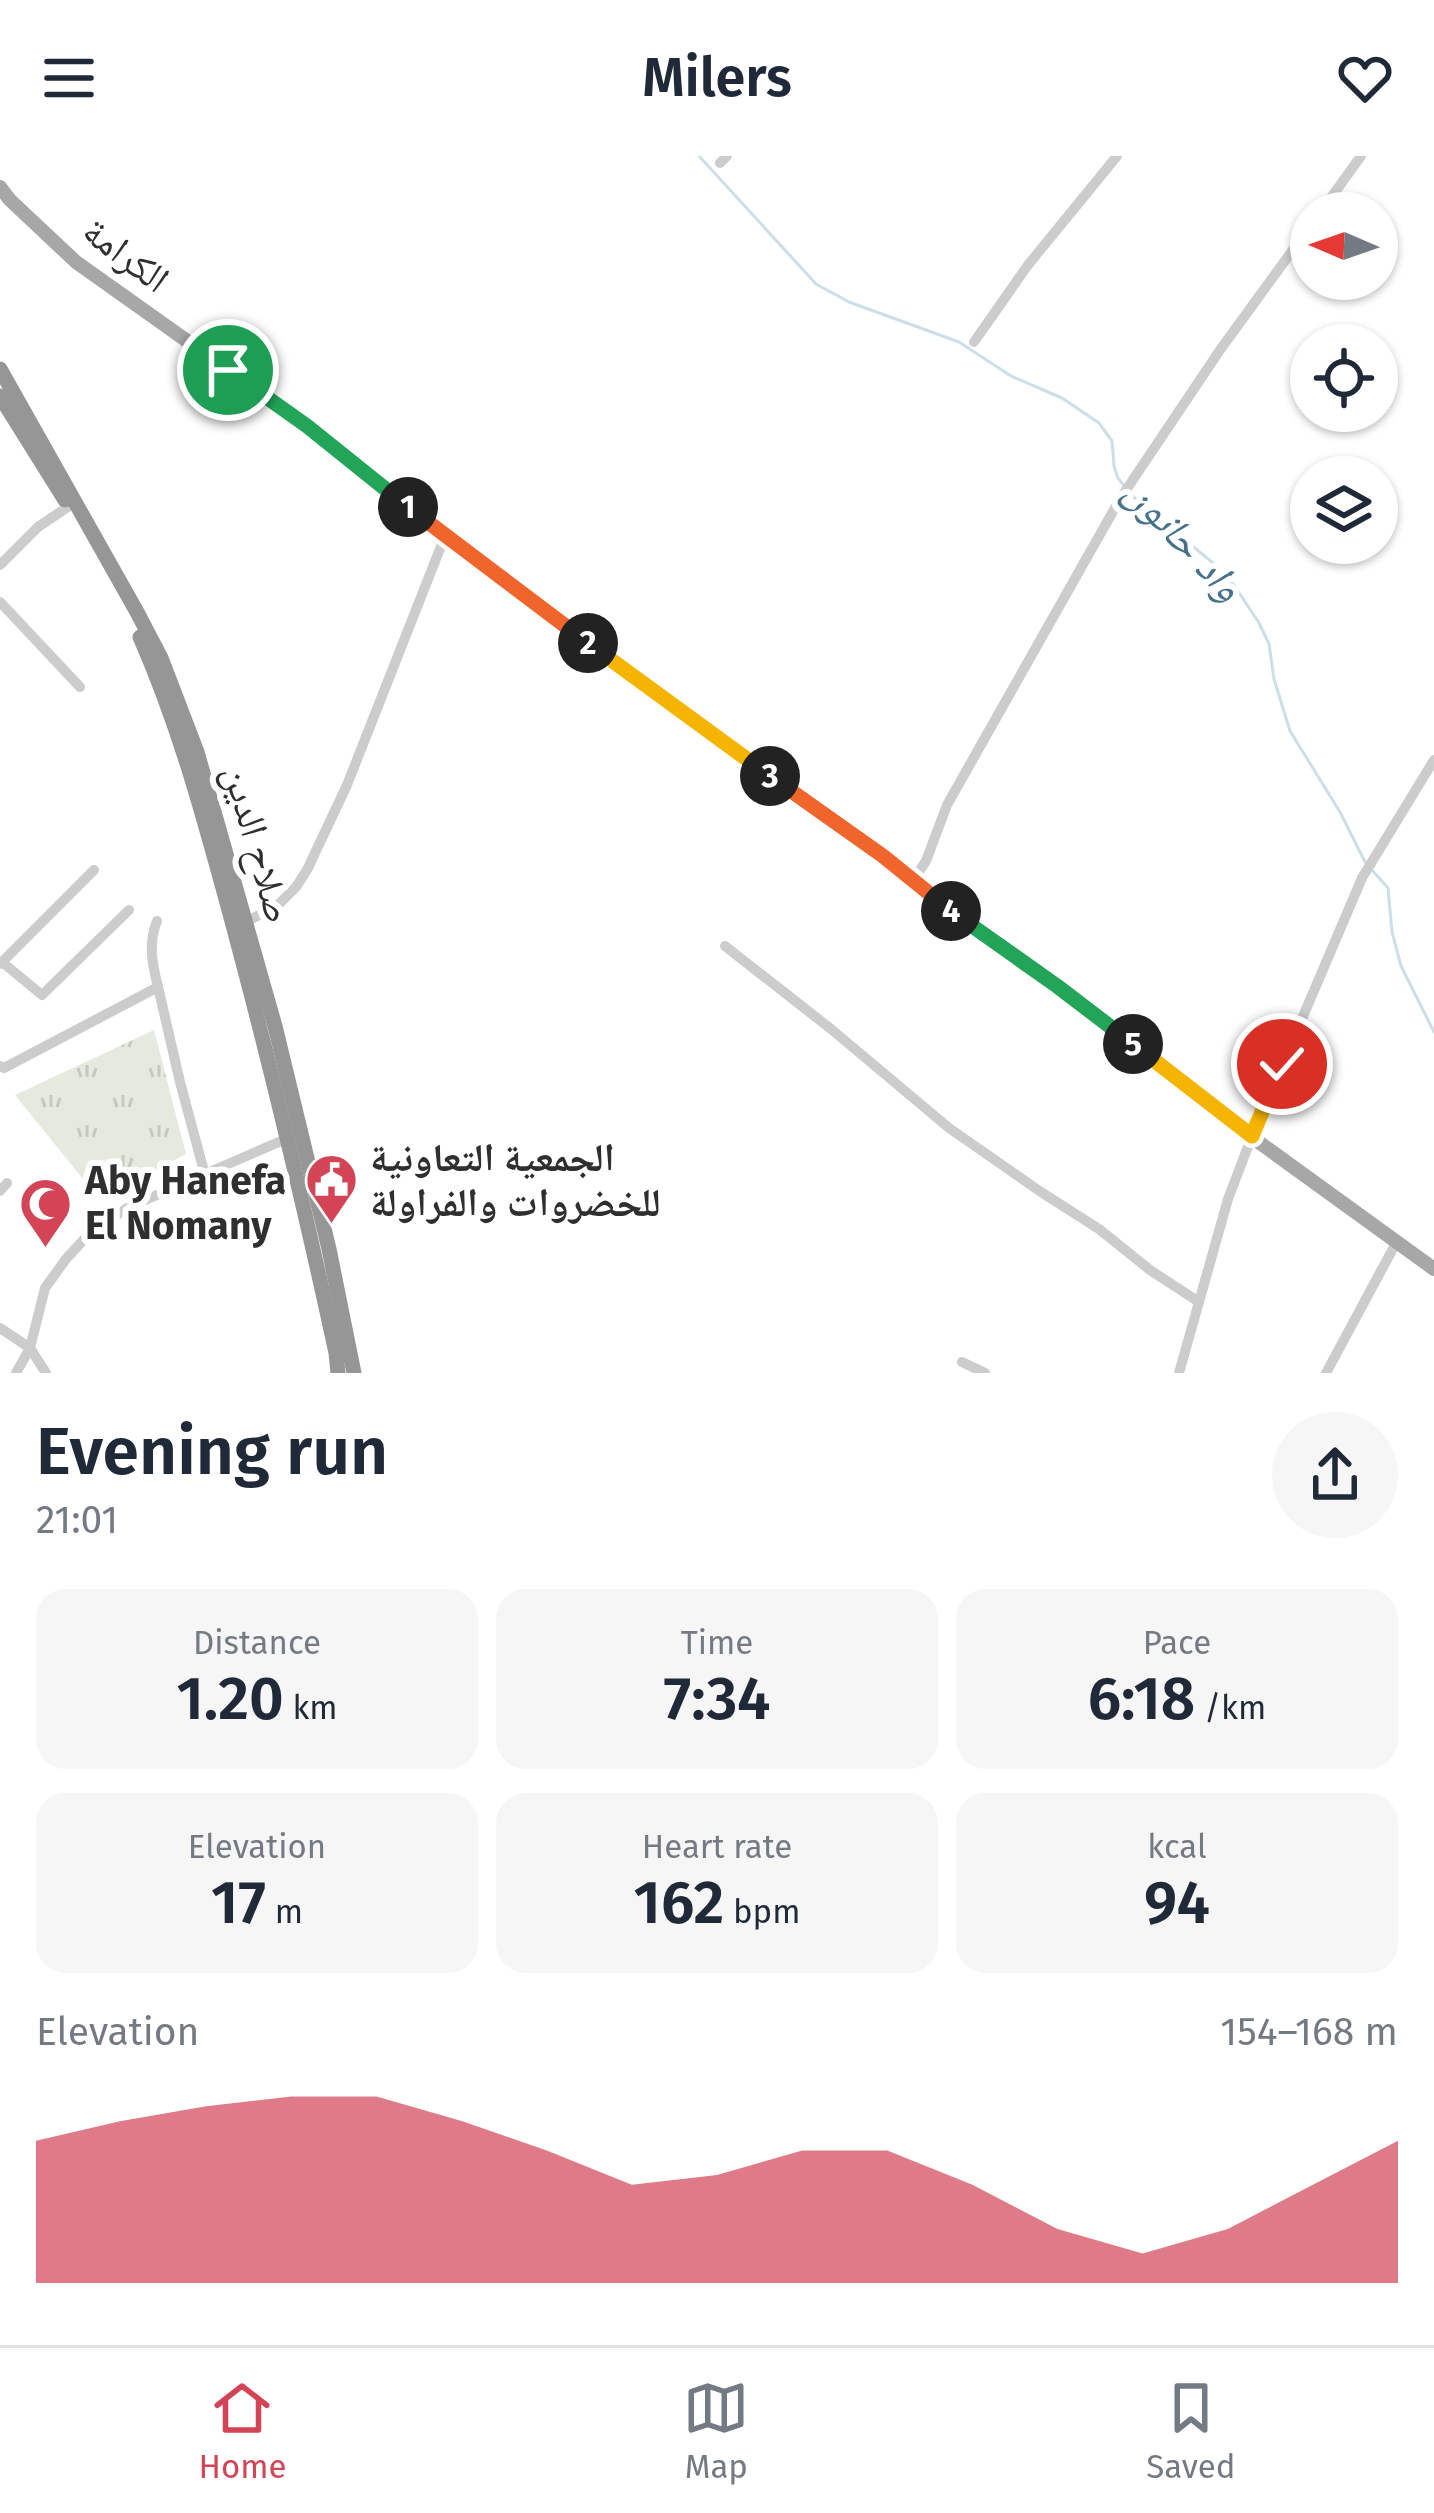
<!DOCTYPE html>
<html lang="en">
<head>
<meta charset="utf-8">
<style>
	body { margin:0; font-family:"Fira Sans","Noto Naskh Arabic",sans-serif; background:#f6f6f7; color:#1f2937; height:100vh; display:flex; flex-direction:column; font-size:45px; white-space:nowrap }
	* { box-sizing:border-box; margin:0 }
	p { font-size:39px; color:#747a83 }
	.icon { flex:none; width:66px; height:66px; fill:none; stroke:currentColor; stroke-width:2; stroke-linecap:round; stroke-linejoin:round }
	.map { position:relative; height:1217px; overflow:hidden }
	.details { display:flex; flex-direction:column; background:#fff; flex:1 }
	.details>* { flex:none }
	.needle { width:78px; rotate:272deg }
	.tools { position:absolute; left:1290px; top:36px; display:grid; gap:24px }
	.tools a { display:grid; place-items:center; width:108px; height:108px; border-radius:50%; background:#fff; box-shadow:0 3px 9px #0004; font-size:60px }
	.pin { position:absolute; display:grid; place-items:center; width:102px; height:102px; color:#fff; margin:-51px; border:6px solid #fff; border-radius:50%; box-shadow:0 3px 12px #0007 }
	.km { position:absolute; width:60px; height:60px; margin:-30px; border-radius:50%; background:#222; color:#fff; font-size:33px; line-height:60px; text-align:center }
	.round { display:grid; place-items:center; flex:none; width:126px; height:126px; border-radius:63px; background:#f6f6f7 }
	.summary { display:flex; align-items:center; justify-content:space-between; height:204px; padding:0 36px }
	h1 { font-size:66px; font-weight:600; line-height:90px }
	.stats { display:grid; grid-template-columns:repeat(3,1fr); gap:18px; height:204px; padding:12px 36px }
	.stats div { display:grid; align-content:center; border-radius:30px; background:#f6f6f7; text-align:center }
	.stats b { font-size:60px; font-weight:600 }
	.stats small { font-size:33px; font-weight:400 }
	.stats p { font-size:33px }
	.chart { height:336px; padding:24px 36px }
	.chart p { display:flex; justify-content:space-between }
	.chart svg { width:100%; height:216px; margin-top:12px; fill:#d24456; opacity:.7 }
	header { display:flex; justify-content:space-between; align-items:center; height:156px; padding:0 36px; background:#fff; font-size:54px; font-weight:600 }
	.tab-bar { display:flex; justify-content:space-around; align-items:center; height:168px; border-top:3px solid #e0e1e3; background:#fff; font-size:33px; color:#747a83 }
	.tab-bar a { display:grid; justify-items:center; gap:6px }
	.tab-bar .current { color:#d24456 }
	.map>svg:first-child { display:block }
</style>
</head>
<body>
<header><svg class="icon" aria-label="menu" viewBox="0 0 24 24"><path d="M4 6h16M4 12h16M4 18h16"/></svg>Milers<svg class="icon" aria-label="heart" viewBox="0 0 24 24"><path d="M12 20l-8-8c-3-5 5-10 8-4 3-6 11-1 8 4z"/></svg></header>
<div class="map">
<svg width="1434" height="1217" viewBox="0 0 1434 1217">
	<defs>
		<pattern id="grass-tufts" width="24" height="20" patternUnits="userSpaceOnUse" patternTransform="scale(3)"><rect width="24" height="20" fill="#e5eade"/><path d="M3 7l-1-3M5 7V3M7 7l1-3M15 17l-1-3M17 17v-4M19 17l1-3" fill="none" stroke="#c5c9bf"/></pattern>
	</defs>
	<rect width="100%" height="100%" fill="#fff"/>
	<polygon fill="url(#grass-tufts)" points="154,874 186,998 100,1044 15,939"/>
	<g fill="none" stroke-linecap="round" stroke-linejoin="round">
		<g stroke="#ccdfe8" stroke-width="3">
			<polyline points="699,0 816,128 849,146 959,186 1011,220 1062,242 1099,267 1112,285 1114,310 1118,322 1131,339 1219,412 1234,429 1259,467 1269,488 1274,523 1290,575 1340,656 1365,706"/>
			<polyline points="1371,713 1388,732 1392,776 1401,810 1434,876"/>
		</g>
		<g stroke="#ccc" stroke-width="10">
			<polyline points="720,7 727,0"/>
			<polyline points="1320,57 1361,0"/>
			<polyline points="974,186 1028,109 1117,0"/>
			<polyline points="0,409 38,371 69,350"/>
			<polyline points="0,446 80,531"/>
			<polyline points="912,726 926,705 947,649 1120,343 1220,194 1311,69"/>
			<path d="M 157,765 C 148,788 152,807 158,831"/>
			<polyline points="245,766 276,751 296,731 307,714 347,629 445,380"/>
			<polyline points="725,790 831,873 949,972 1041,1036 1099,1073 1150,1114 1199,1146"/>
			<polyline points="2,806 42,839 129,754"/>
			<polyline points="0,808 94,714"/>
			<polyline points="0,910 4,912 158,831 180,926 205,1019"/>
			<polyline points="0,1035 7,1027"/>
			<polyline points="0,1172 30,1192 46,1217"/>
			<polyline points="962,1206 985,1217"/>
			<polyline points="16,1217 30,1192 45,1132 66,1103 88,1079 127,1052 288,982"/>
			<polyline points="1179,1217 1228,1043 1252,980 1362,722 1434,604"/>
			<polyline points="1326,1217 1396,1087"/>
		</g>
		<polyline stroke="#a7a7a7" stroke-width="14" points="0,31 10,44 76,106 307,270 482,408 660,542 861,684 925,737 1057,829 1231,966 1434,1113"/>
		<g stroke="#969696" stroke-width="15">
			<polyline points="0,213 137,456 161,502 197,596 275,870 329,1093 354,1217"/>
			<polyline points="0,240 65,344"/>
			<path d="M 140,481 C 181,574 206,670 233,769 C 271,911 305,1053 336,1197 L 338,1217"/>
		</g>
	</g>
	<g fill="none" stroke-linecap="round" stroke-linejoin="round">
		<defs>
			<polyline id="split-1" points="228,214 307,270 408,351"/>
			<polyline id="split-2" points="408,351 588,487"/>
			<polyline id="split-3" points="588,487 770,620"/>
			<polyline id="split-4" points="770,620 883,700 951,755"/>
			<polyline id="split-5" points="951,755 1057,830 1133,888"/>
			<polyline id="split-6" points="1133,888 1252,980 1282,908"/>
		</defs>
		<use href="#split-1" stroke="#fff" stroke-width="24"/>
		<use href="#split-2" stroke="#fff" stroke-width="24"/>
		<use href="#split-3" stroke="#fff" stroke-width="24"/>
		<use href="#split-4" stroke="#fff" stroke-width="24"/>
		<use href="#split-5" stroke="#fff" stroke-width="24"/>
		<use href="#split-6" stroke="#fff" stroke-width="24"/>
		<use href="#split-1" stroke="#22a559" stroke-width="15"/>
		<use href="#split-2" stroke="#f0652b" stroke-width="15"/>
		<use href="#split-3" stroke="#f5b400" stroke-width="15"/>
		<use href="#split-4" stroke="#f0652b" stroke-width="15"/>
		<use href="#split-5" stroke="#22a559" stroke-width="15"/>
		<use href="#split-6" stroke="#f5b400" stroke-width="15"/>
	</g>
	<defs>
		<symbol id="civic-pin" viewBox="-11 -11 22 30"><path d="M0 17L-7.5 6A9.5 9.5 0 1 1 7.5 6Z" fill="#d24456" stroke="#fff"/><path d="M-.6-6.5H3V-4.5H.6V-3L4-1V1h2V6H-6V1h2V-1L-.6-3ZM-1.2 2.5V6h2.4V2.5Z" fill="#fff"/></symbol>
		<symbol id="mosque-pin" viewBox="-11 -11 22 30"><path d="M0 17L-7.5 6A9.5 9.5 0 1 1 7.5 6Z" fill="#d24456" stroke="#fff"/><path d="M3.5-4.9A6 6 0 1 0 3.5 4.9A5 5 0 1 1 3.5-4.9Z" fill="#fff"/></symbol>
	</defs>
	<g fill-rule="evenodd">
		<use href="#civic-pin" x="302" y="994" width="59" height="81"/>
		<use href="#mosque-pin" x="16" y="1018" width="59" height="81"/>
	</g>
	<g text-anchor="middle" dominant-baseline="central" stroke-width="12" stroke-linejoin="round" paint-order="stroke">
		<g font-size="39" fill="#2f2f2f" stroke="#fff">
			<text transform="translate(126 99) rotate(37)">الكرامة</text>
			<text transform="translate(258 688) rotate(74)">صلاح الدين</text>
		</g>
		<g font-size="39" font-weight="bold" fill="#2f2f2f" stroke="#fff" text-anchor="start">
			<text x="370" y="1002">الجمعية التعاونية<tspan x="370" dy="45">للخضروات والفراولة</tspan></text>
			<text x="85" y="1025">Aby Hanefa<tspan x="85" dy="45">El Nomany</tspan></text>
		</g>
		<g font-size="42" font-style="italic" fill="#457288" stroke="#fff">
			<text transform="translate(1184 383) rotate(47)">واد حانون</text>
		</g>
	</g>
</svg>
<div class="tools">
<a><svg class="needle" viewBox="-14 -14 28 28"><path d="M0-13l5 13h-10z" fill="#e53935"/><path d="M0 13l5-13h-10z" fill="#747a83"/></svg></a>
<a><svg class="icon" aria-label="locate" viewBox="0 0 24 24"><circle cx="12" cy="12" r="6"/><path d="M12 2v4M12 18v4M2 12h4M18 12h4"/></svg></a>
<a><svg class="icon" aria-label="layers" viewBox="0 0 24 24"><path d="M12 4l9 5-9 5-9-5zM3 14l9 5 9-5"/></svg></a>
</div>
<div class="pin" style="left:228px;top:214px;background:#1e9e55"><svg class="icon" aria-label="arrive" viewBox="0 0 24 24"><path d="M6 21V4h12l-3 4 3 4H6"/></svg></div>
<div class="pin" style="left:1282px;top:908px;background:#d93025"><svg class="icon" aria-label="check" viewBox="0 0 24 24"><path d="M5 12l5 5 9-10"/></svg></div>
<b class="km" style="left:408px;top:351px">1</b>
<b class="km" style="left:588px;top:487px">2</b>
<b class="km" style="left:770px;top:620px">3</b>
<b class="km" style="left:951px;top:755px">4</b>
<b class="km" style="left:1133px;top:888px">5</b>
</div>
<section class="details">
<div class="summary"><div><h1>Evening run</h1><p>21:01</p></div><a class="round"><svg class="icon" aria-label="share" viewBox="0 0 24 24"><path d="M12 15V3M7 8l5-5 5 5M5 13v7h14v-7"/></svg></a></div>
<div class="stats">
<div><p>Distance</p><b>1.20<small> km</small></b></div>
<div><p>Time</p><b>7:34</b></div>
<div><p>Pace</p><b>6:18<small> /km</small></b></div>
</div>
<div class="stats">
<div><p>Elevation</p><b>17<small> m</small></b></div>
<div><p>Heart rate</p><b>162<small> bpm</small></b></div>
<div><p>kcal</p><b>94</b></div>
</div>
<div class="chart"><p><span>Elevation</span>154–168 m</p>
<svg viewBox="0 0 160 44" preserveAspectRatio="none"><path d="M0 44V15L10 11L20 8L30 6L40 6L50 11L60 17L70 24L80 22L90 17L100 17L110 24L120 33L130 38L140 33L150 24L160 15V44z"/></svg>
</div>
</section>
<nav class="tab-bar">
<a class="current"><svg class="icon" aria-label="home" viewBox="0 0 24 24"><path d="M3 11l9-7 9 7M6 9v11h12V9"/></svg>Home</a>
<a><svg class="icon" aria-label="map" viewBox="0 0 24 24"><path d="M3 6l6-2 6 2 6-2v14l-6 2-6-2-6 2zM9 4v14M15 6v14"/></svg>Map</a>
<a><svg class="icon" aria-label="saved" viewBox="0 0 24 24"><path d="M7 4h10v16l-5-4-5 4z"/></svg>Saved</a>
</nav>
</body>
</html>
